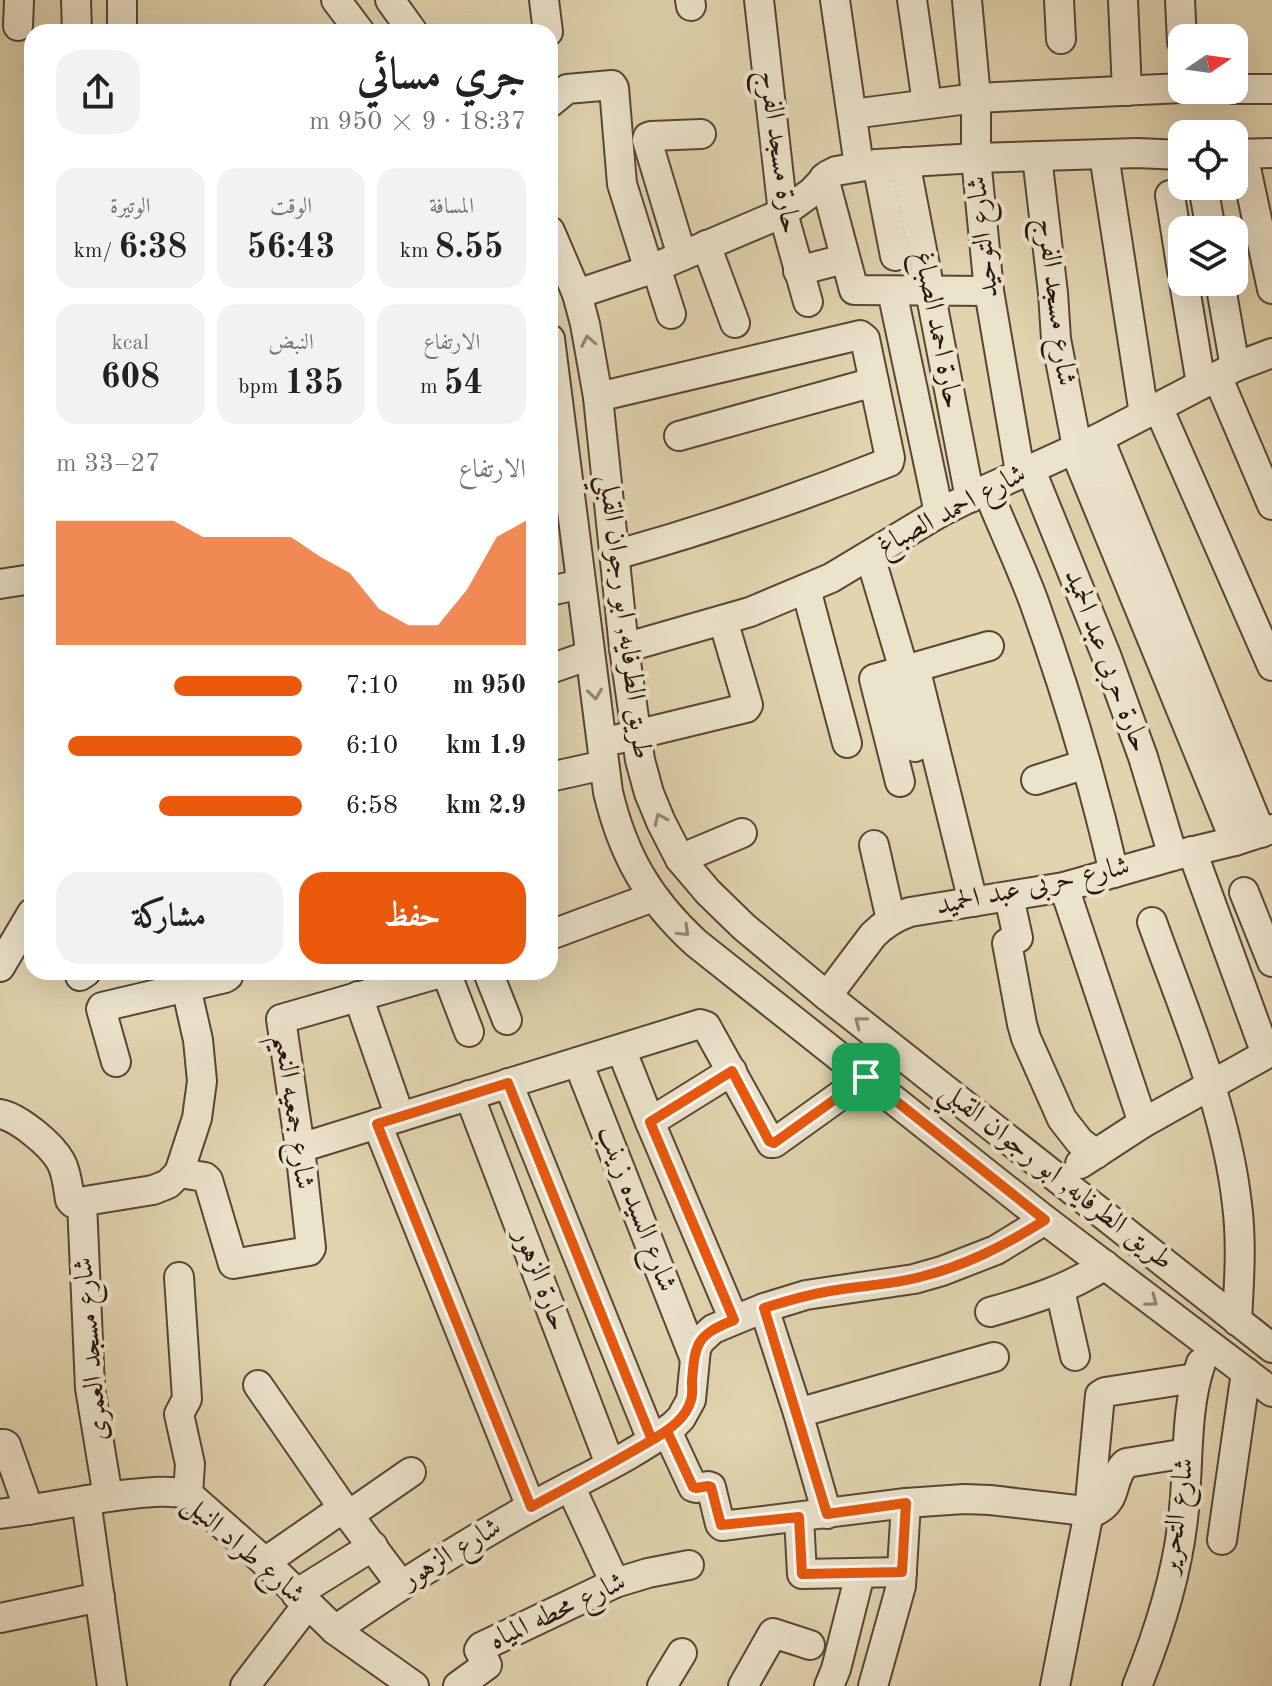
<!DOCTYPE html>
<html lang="ar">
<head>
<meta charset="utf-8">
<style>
	body { margin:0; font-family:"Old Standard TT",Amiri,serif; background:#f2f2f2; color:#222; direction:rtl; height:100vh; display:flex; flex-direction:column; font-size:30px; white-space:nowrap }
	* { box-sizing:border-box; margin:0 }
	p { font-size:26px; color:#767676 }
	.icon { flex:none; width:44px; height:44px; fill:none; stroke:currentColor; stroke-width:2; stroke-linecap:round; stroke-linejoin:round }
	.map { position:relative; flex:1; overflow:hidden; direction:ltr }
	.drawer { position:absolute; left:24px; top:24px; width:534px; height:956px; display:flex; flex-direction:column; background:#fff; border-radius:24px; box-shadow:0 8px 32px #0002; direction:rtl }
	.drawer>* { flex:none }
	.needle { width:52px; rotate:77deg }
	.fabs { position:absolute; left:1168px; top:24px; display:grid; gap:16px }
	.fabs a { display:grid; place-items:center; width:80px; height:80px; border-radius:16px; background:#fff; box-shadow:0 8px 32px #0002; font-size:40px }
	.pin { position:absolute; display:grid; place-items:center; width:68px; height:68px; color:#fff; margin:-34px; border-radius:16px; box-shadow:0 4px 12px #0006 }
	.round { display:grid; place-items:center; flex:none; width:84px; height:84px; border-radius:24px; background:#f2f2f2 }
	.overview { display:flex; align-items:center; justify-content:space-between; height:136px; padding:0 32px }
	h1 { font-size:44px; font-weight:600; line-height:60px }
	.stats { display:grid; grid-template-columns:repeat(3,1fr); gap:12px; height:136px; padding:8px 32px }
	.stats div { display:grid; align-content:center; border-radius:20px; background:#f2f2f2; text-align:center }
	.stats b { font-size:34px; font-weight:600 }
	.stats small { font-size:22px; font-weight:400 }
	.stats p { font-size:22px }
	.chart { height:224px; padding:16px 32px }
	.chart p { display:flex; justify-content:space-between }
	.chart svg { width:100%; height:144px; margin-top:8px; fill:#ea580c; opacity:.7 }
	.action { display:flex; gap:16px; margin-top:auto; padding:16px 32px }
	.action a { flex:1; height:92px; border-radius:24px; background:#ea580c; color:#fff; font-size:32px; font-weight:600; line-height:92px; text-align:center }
	.action a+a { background:#f2f2f2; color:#222 }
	ul { padding:0 32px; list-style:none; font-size:26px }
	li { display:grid; grid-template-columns:128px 96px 1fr; align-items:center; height:60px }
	li i { height:20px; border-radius:10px; background:#ea580c }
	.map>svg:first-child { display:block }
</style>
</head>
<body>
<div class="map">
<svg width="1272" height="1686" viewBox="0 0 1272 1686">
	<rect width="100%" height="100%" fill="#e1d4af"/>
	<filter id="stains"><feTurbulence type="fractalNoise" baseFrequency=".0025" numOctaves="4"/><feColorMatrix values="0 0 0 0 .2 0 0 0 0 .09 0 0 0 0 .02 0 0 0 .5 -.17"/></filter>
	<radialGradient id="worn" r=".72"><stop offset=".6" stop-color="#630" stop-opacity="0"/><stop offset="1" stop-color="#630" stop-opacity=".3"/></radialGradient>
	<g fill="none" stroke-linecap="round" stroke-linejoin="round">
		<defs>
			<g id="minor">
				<polyline points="76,0 77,32"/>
				<polyline points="122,0 122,32"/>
				<polyline points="336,0 360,32"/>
				<polyline points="390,0 413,32"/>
				<polyline points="544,0 548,32"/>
				<polyline points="690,0 691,6"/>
				<polyline points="759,0 783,213 808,302"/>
				<polyline points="835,0 859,166"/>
				<polyline points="912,0 927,103"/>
				<polyline points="967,0 976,98 976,158 989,291 1020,472"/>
				<polyline points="1059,0 1061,39"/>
				<polyline points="1123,0 1127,91"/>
				<polyline points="1180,0 1182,42"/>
				<polyline points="18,26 19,0"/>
				<polyline points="1234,89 1272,89"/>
				<polyline points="550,103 567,89 612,85 614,88 622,184 649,270"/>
				<polyline points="852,114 976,98 1182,88"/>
				<polyline points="1234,154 1272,153"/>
				<polyline points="1243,154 1272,289"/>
				<polyline points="1104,155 1144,414"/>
				<polyline points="1037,157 1053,293 1056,339 1077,447"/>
				<polyline points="905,162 970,498"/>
				<polyline points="877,164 895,256"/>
				<polyline points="824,178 854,290 989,291"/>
				<polyline points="1203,186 1211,230"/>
				<polyline points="1170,195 1182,271"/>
				<polyline points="550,231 577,294 585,324 598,397 624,648 640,760 649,793 661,822 680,859 708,892 744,927 827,996 1272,1348"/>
				<polyline points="706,245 735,323"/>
				<polyline points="682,256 647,140 648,137 651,136 701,134"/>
				<polyline points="656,267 671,314"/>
				<polyline points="798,271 844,259"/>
				<polyline points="1184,282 1201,384"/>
				<polyline points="1220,282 1235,367"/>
				<polyline points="892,291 939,513"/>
				<polyline points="577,294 649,270 783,213 812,192 828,175 836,171 877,164 976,158 1137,153 1182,155"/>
				<path d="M 550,339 L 608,792 C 623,855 648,899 696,943 L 1045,1220 L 1272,1392"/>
				<polyline points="1217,376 1272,505"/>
				<path d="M 598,397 L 860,335 L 865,339 L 890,458 L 889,462 C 799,498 708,529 615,555"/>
				<polyline points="1158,407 1272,666"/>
				<polyline points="679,436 874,382"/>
				<polyline points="1099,438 1261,833"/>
				<polyline points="1074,449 1235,841"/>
				<polyline points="1030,468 1106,655 1143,757 1173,856"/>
				<path d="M 987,489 C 1002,527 1020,564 1034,602 C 1066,691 1093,781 1114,873"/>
				<polyline points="870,556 904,670"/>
				<polyline points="0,584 32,579"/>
				<polyline points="806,589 847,743"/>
				<polyline points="550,591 581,584"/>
				<polyline points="624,648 750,612 831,578 939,513 987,489 1099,438 1235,367 1272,353"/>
				<polyline points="915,667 973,902"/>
				<polyline points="550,669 590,655"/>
				<polyline points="895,673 915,747"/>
				<polyline points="618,739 746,708 748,705 723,620"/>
				<polyline points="550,777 604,765"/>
				<polyline points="1036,780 1086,764"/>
				<polyline points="900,782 874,679 989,646"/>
				<polyline points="874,845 891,920"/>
				<polyline points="1192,851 1266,1054"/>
				<polyline points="680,859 742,833"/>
				<polyline points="1064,887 1143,1123"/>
				<polyline points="1244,892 1272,962"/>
				<polyline points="1009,897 1018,938 1007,943 1022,1024 1026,1038 1062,1119 1080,1142 1096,1154"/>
				<path d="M 1152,922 C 1185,1014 1226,1107 1237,1204 C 1242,1243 1239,1282 1237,1321"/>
				<polyline points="550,935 653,897"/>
				<polyline points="0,967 32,913"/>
				<polyline points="446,972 469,1032"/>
				<polyline points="488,972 507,1020"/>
				<polyline points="80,976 86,972"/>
				<polyline points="358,996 400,1117"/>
				<path d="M 827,996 L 873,935 C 884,924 895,917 910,912 L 1064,887 L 1173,856 L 1235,841 L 1272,829"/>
				<polyline points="621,1049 650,1122 734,1320"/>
				<polyline points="116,1062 101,1009 102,1007 225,978 228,976 228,972"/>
				<polyline points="578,1062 694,1357"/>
				<polyline points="508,1083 652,1440"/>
				<polyline points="469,1095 610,1464"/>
				<path d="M 0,1114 C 18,1117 52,1145 61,1162 C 67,1173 68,1188 70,1200 L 73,1203 L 153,1190 L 168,1184 L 179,1173 L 197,1118 L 202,1081 L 198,1040 L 186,987"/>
				<polyline points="650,1122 732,1071"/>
				<polyline points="377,1124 531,1507"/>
				<polyline points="300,1148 700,1024 706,1026 771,1143 774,1143 866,1077"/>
				<polyline points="1080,1164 1143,1123 1272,1051"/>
				<polyline points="179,1173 205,1177 208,1180 233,1264 309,1251 311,1248 300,1148 281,1019 444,972"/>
				<polyline points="82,1202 90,1388 108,1497"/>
				<polyline points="179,1277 187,1399 179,1414 190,1464 188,1494"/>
				<polyline points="1060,1290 1075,1356"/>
				<polyline points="764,1308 798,1413 827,1514"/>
				<path d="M 990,1312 C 1032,1300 1068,1289 1105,1265"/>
				<polyline points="258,1385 343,1508 401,1585"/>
				<polyline points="798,1413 994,1357"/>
				<path d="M 667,1431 L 693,1487 L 696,1488 L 708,1486 L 711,1487 L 720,1524 L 722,1526 L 906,1503 L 964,1499 L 990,1500 L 1094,1512 C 1120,1500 1109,1479 1126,1463 L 1187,1453"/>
				<polyline points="0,1444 4,1444 6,1445 29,1510"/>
				<polyline points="570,1486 615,1583"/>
				<polyline points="86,1500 112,1686"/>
				<path d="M 0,1514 C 44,1508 87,1499 131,1494 C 150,1492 169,1490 188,1494 L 265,1562 L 335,1630 L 414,1686"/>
				<polyline points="349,1515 411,1472"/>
				<polyline points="799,1517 802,1574 902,1572"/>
				<polyline points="1222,1540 1246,1372"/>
				<polyline points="265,1562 343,1508"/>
				<polyline points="296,1594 373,1546"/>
				<polyline points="0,1618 100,1597"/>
				<path d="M 335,1630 C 399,1586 464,1544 531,1507 C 579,1480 631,1458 674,1425 L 681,1418 L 691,1400 L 696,1349 L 700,1341 L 713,1329 L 764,1308 L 806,1295 L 914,1279 L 942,1271 L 996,1250 L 1045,1220"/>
				<polyline points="245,1686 307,1605"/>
				<polyline points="458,1686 487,1665 479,1650 481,1647 615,1583 648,1573 689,1565"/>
				<polyline points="662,1686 682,1653"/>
				<polyline points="743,1686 773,1633 810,1645"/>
				<polyline points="829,1686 836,1669 860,1574"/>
				<polyline points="873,1686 901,1586 906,1503"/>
				<polyline points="1055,1686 1089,1512 1100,1395 1105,1392 1195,1378"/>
				<path d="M 1137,1686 C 1159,1632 1179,1567 1184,1509 C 1189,1460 1185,1409 1201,1363"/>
			</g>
		</defs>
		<use href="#minor" stroke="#574637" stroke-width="32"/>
		<use href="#minor" stroke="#ece3cb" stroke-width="28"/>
	</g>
	<defs><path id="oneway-chevron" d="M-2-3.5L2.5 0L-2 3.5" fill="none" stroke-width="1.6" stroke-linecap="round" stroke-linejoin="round" transform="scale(2)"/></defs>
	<g stroke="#948776">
		<use href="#oneway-chevron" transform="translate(588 341) rotate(-101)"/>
		<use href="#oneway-chevron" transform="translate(595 694) rotate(83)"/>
		<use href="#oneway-chevron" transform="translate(660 819) rotate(-114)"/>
		<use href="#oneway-chevron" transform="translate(684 931) rotate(44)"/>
		<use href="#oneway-chevron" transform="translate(860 1022) rotate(-142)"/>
		<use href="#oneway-chevron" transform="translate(1152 1301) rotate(37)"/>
	</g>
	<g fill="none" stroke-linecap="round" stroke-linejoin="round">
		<defs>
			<path id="route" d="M 866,1077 L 774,1143 L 769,1141 L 732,1071 L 650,1122 L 734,1320 C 697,1335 695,1342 692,1381 C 692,1387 693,1394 691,1400 C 686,1419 668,1430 652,1440 L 508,1083 L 377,1124 L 531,1507 C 577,1482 623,1458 667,1431 L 693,1487 L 696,1488 L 708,1486 L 711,1487 L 721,1525 L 799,1517 L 802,1574 L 902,1572 L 906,1503 L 827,1514 L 764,1308 C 786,1301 807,1295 830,1291 C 858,1286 888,1285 916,1278 C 963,1267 1004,1246 1045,1220 L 866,1077"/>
		</defs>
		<use href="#route" stroke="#fff" stroke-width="16"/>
		<use href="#route" stroke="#ea580c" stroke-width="10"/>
	</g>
	<g text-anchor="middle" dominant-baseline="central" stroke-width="8" stroke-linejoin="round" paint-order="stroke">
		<g font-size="28" fill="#29170f" stroke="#ece3cb">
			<text transform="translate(778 152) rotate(82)">حارة مسجد الفرج</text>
			<text transform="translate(984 237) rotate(-96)">شارع التوحيد</text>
			<text transform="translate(1055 302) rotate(83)">شارع مسجد الفرج</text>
			<text transform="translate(937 330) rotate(79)">حارة احمد الصباغ</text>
			<text transform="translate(952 511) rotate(-28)">شارع احمد الصباغ</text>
			<text transform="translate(624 617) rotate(83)">طريق الطرفايه, ابو رجوان القبلي</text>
			<text transform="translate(1106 661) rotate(69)">حارة حربى عبد الحميد</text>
			<text transform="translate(1033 887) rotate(-12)">شارع حربى عبد الحميد</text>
			<text transform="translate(293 1112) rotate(82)">شارع جمعيه النعيم</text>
			<text transform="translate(1056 1177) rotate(38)">طريق الطرفايه, ابو رجوان القبلي</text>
			<text transform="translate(636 1209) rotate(69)">شارع السيده زينب</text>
			<text transform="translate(540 1280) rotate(69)">حارة الزهور</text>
			<text transform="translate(92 1349) rotate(-95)">شارع مسجد العمرى</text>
			<text transform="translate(1178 1516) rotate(-82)">شارع التحرير</text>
			<text transform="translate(243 1550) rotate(41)">شارع طراد النيل</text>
			<text transform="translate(452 1554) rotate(-31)">شارع الزهور</text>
			<text transform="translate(558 1612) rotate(-25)">شارع محطه المياه</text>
		</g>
	</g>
	<rect width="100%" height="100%" filter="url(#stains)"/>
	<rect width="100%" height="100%" fill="url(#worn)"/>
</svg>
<div class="fabs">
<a><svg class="needle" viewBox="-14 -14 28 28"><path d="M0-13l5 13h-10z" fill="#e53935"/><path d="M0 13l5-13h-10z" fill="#767676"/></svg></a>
<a><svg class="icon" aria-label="locate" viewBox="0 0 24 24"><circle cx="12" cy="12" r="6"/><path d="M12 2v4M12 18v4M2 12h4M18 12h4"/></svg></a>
<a><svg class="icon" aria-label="layers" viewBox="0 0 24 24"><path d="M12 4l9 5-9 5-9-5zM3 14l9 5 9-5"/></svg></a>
</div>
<div class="pin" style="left:866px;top:1077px;background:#1e9e55"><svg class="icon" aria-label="arrive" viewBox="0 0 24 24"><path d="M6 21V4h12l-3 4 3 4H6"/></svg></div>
<section class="drawer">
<div class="overview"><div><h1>جري مسائي</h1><p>18:37 · 9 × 950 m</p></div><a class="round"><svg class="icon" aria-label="share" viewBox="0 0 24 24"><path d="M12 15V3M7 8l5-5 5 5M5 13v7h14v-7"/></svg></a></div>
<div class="stats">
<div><p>المسافة</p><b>8.55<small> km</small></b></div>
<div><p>الوقت</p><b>56:43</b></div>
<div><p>الوتيرة</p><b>6:38<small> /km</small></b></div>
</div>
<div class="stats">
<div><p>الارتفاع</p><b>54<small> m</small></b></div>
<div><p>النبض</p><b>135<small> bpm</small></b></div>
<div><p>kcal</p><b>608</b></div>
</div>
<div class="chart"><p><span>الارتفاع</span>27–33 m</p>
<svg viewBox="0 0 160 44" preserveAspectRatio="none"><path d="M0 44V6L10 6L20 6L30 6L40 6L50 11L60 11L70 11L80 11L90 17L100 22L110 33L120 38L130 38L140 27L150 11L160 6V44z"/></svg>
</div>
<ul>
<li><b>950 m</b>7:10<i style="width:52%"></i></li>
<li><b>1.9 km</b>6:10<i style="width:95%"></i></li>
<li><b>2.9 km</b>6:58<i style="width:58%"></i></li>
</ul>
<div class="action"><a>حفظ</a><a>مشاركة</a></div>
</section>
</div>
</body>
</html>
